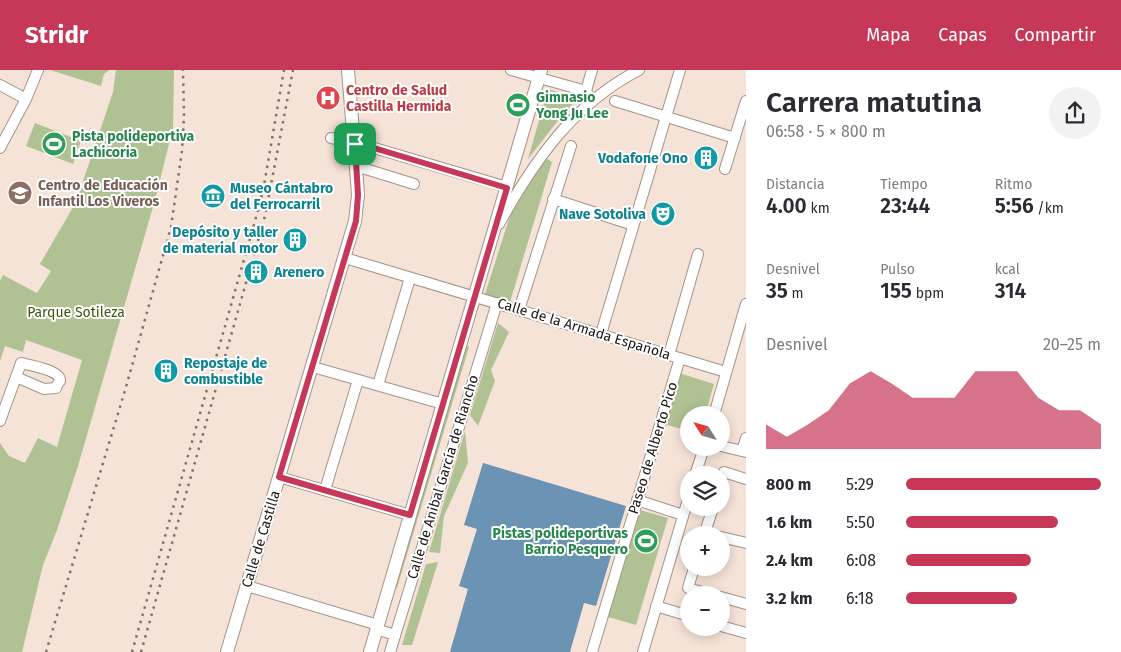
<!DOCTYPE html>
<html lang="es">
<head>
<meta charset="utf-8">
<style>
	body { margin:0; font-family:"Fira Sans",sans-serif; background:#f2f2f3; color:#2b2b33; height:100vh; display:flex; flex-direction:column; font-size:19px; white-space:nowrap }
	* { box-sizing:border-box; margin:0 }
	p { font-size:16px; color:#7c7c81 }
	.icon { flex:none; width:28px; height:28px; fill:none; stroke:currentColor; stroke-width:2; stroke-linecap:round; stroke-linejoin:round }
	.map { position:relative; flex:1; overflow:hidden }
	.details { display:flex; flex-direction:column; background:#fff; width:375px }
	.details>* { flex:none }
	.needle { width:32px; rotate:307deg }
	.buttons { position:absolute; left:680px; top:336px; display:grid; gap:10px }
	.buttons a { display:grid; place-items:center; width:50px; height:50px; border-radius:50%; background:#fff; box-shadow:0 2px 12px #0003; font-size:25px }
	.pin { position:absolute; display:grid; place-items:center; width:42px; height:42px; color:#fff; margin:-21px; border-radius:10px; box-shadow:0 2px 8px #0006 }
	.round { display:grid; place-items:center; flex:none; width:52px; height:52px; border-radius:26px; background:#f2f2f3 }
	.head { display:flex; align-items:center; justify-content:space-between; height:85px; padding:0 20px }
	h1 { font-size:28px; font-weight:600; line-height:38px }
	.stats { display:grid; grid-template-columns:repeat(3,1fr); gap:8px; height:85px; padding:5px 20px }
	.stats div { display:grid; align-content:center }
	.stats b { font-size:21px; font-weight:600 }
	.stats small { font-size:14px; font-weight:400 }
	.stats p { font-size:14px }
	.chart { height:140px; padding:10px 20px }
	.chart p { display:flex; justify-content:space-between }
	.chart svg { width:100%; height:90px; margin-top:5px; fill:#c63758; opacity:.7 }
	ul { padding:0 20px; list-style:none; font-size:16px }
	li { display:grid; grid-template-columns:80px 60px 1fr; align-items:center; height:38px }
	li i { height:12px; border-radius:6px; background:#c63758 }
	header { display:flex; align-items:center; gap:30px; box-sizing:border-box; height:70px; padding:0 25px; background:#c63758; color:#fff }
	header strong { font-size:24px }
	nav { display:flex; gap:28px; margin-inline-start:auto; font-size:18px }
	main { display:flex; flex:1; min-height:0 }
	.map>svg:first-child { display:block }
</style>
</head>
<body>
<header>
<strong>Stridr</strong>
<nav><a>Mapa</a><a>Capas</a><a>Compartir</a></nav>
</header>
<main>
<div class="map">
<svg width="746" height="582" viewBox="0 0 746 582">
	<rect width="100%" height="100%" fill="#f6e3d8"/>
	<g fill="#b0c294">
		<polygon points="50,0 109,0 104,4 101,16"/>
		<polygon points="116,0 174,0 173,58 155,130 78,396 57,460 43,495 22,582 0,582 0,373 9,386 25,393 38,368 57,377 82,290 26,270 23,282 5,276 0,291 0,211 3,205 37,223 51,201 40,194 76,132 113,22"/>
		<polygon points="548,19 576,27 577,29 556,53 528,89"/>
		<polygon points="35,53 81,71 73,94 26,76"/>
		<polygon points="544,87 552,92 510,232 485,224 510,146"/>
		<polygon points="498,253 509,262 491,300 495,311 478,356 470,345"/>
		<polygon points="467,276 469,277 397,518 395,517"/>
		<polygon points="679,303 714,314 705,345 689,345 689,361 664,354"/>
		<polygon points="465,361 468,393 444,446 440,483 429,482"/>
		<polygon points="640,440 668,448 636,555 608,547"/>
		<polygon points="438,492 412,575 402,575 426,494"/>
	</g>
	<polygon fill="#6a93b4" points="483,393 626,436 596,536 584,533 570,582 450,582 468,519 459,516 477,459 464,455"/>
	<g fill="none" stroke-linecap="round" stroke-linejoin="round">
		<defs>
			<g id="minor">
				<polyline points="511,0 586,21"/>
				<polyline points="0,15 26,29"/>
				<polyline points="589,27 586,21 592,0"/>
				<polyline points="615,31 735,68"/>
				<polyline points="331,68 355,74 364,75 507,117"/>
				<polyline points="0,78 26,29 38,0"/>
				<polyline points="356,96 414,114"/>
				<polyline points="725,99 746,31"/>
				<polyline points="553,129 633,155"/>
				<path d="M 499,154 C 534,91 573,34 639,0"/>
				<polyline points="345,188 726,302"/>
				<polyline points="519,240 571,76"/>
				<polyline points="601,264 680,0"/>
				<polyline points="669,285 698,184"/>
				<path d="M 21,293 C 29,295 61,300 60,311 C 59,312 56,316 56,318 L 44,319 L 16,307 Z"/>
				<polyline points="313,297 443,334"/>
				<polyline points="378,315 410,208"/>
				<polyline points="714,345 746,234"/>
				<polyline points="0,351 16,307"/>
				<polyline points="721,376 746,382"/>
				<polyline points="742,381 746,368"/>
				<polyline points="695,405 704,378"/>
				<polyline points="279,407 410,445"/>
				<polyline points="721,410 724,402 746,409"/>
				<polyline points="325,420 358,310"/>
				<polyline points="637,430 683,445"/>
				<polyline points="704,465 713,438"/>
				<polyline points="721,467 746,473"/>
				<polyline points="694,498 688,518 712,525"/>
				<polyline points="247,516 378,555"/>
				<polyline points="721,527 746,534"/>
				<polyline points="656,536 689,546"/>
				<polyline points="721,556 746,563"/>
				<polyline points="376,559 395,565"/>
				<polyline points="390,582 497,233"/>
				<polyline points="592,582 680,288"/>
				<polyline points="643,582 689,426"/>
			</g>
			<g id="major">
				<polyline points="227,582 355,151 358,125 357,111 348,0"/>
				<polyline points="370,582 541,0"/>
			</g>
		</defs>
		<use href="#minor" stroke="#a49389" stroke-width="12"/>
		<use href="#major" stroke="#a49389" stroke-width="14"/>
		<use href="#minor" stroke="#fff" stroke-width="10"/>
		<use href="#major" stroke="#fff" stroke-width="12"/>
		<g stroke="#7f736c" stroke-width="2.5" stroke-dasharray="2.5 5" stroke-linecap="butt">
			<polyline points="46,582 126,317 171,157 182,81 184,45 183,0"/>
			<polyline points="132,582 257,144 263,121 284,0"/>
			<polyline points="141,582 265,146 293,0"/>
		</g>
	</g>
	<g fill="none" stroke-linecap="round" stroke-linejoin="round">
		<defs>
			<polygon id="route" points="355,74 364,75 507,118 410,445 279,407 356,151 358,125"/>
		</defs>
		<use href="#route" stroke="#fff" stroke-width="10"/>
		<use href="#route" stroke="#c63758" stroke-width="6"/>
	</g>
	<defs>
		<symbol id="hospital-disc" viewBox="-11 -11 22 22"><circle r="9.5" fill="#e0444e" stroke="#fff"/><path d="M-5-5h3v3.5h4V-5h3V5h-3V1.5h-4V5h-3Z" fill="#fff"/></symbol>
		<symbol id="stadium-disc" viewBox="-11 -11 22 22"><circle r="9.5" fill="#2e9e5b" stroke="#fff"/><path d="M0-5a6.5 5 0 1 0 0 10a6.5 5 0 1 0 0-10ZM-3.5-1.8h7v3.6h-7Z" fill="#fff"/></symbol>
		<symbol id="building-disc" viewBox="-11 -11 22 22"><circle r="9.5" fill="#0f9aa8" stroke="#fff"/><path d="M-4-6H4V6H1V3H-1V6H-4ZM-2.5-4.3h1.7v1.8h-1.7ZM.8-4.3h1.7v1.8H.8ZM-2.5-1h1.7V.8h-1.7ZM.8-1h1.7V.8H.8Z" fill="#fff"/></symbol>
		<symbol id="school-disc" viewBox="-11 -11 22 22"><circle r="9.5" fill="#8d6e63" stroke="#fff"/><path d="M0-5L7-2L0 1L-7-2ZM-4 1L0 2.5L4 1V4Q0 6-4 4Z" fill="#fff"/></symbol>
		<symbol id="museum-disc" viewBox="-11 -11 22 22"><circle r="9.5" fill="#0f9aa8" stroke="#fff"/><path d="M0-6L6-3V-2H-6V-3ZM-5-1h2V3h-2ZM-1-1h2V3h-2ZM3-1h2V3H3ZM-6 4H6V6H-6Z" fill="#fff"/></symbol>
		<symbol id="theatre-disc" viewBox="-11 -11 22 22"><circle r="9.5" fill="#0f9aa8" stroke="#fff"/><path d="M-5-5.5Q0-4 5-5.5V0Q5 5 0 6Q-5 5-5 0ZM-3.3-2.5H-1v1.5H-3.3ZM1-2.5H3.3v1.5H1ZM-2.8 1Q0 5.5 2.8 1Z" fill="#fff"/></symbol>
	</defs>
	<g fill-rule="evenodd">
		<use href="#hospital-disc" x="314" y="14" width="28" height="28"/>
		<use href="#stadium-disc" x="504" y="21" width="28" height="28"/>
		<use href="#stadium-disc" x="40" y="60" width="28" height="28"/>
		<use href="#building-disc" x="692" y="74" width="28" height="28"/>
		<use href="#school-disc" x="6" y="109" width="28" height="28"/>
		<use href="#museum-disc" x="199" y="112" width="28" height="28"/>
		<use href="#theatre-disc" x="649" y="130" width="28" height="28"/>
		<use href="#building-disc" x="281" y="156" width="28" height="28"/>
		<use href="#building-disc" x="242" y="188" width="28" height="28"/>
		<use href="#building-disc" x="152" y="287" width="28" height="28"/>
		<use href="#stadium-disc" x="632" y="457" width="28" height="28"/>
	</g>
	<g text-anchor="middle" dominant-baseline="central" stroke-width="4" stroke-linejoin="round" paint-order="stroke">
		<g font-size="14" font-weight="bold" fill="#be3a42" stroke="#fff" text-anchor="start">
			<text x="346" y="20">Centro de Salud<tspan x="346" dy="16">Castilla Hermida</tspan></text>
		</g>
		<g font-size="14" font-weight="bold" fill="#27864d" stroke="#fff" text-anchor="start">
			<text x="536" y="27">Gimnasio<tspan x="536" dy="16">Yong Ju Lee</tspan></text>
			<text x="72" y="66">Pista polideportiva<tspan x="72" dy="16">Lachicoria</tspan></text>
			<text x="628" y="463" text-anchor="end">Pistas polideportivas<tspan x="628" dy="16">Barrio Pesquero</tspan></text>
		</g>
		<g font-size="14" font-weight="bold" fill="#0d838f" stroke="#fff" text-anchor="end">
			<text x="688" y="88">Vodafone Ono</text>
			<text x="230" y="118" text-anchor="start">Museo Cántabro<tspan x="230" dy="16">del Ferrocarril</tspan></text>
			<text x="646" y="144">Nave Sotoliva</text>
			<text x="278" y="162">Depósito y taller<tspan x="278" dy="16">de material motor</tspan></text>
			<text x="274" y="202" text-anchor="start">Arenero</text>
			<text x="184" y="293" text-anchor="start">Repostaje de<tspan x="184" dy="16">combustible</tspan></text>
		</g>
		<g font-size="14" font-weight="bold" fill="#785e54" stroke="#fff" text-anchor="start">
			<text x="38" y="115">Centro de Educación<tspan x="38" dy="16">Infantil Los Viveros</tspan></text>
		</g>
		<g font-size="14" fill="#40560f" stroke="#fff">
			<text x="76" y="242">Parque Sotileza</text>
		</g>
		<g font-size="14" fill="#1e1713" stroke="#fff">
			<text transform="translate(584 259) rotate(17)">Calle de la Armada Española</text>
			<text transform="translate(653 378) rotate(-73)">Paseo de Alberto Pico</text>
			<text transform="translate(443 407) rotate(-73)">Calle de Anibal García de Riancho</text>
			<text transform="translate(261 469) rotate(-73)">Calle de Castilla</text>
		</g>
	</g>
</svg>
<div class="buttons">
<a><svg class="needle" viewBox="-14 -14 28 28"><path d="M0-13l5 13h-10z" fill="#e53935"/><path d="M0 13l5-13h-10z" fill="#7c7c81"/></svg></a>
<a><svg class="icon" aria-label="layers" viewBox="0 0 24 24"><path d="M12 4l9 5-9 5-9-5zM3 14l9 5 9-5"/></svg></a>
<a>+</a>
<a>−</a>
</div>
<div class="pin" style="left:355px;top:74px;background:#1e9e55"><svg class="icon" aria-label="arrive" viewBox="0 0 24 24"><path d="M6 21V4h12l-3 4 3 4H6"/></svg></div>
</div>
<section class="details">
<div class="head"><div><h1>Carrera matutina</h1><p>06:58 · 5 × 800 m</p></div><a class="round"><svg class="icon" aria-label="share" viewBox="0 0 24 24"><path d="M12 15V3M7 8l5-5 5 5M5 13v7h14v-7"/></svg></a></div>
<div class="stats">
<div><p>Distancia</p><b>4.00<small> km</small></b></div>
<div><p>Tiempo</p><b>23:44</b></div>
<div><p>Ritmo</p><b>5:56<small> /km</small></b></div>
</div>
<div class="stats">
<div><p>Desnivel</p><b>35<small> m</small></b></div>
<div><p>Pulso</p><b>155<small> bpm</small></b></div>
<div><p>kcal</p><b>314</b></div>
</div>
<div class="chart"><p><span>Desnivel</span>20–25 m</p>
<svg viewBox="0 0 160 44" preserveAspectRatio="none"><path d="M0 44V32L10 38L20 32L30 25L40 12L50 6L60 12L70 19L80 19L90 19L100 6L110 6L120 6L130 19L140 25L150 25L160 32V44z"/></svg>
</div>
<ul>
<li><b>800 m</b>5:29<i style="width:100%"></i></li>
<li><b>1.6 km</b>5:50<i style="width:78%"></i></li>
<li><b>2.4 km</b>6:08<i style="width:64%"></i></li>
<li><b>3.2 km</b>6:18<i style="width:57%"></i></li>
</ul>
</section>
</main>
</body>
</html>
